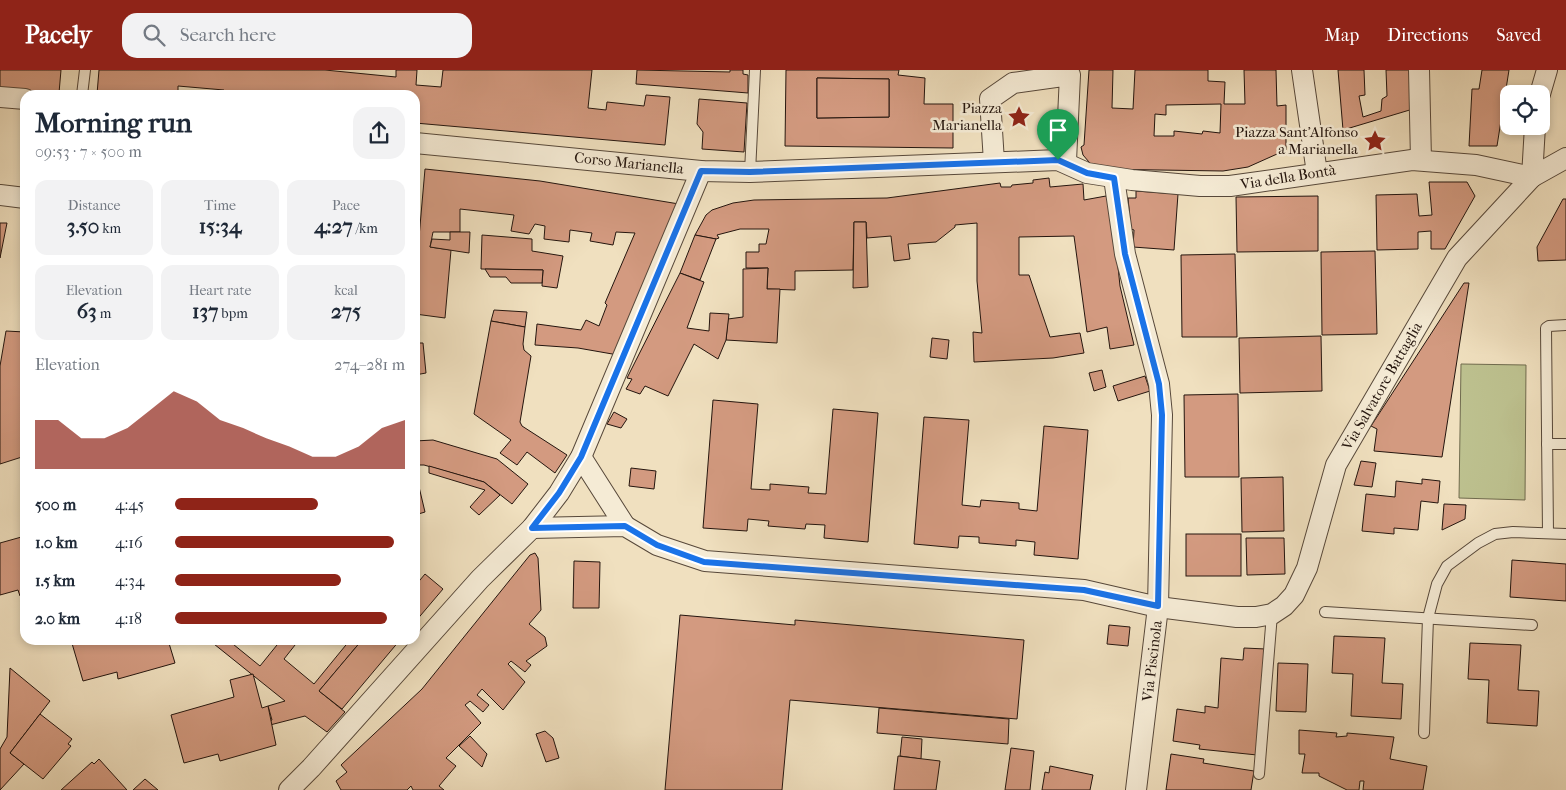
<!DOCTYPE html>
<html lang="en">
<head>
<meta charset="utf-8">
<style>
	body { margin:0; font-family:"IM FELL French Canon",serif; background:#f2f2f3; color:#1f2937; height:100vh; display:flex; flex-direction:column; font-size:19px; white-space:nowrap }
	* { box-sizing:border-box; margin:0 }
	p { font-size:16px; color:#747a83 }
	.icon { flex:none; width:28px; height:28px; fill:none; stroke:currentColor; stroke-width:2; stroke-linecap:round; stroke-linejoin:round }
	.map { position:relative; flex:1; overflow:hidden }
	.sheet { position:absolute; left:20px; top:20px; width:400px; height:555px; display:flex; flex-direction:column; background:#fff; border-radius:15px; box-shadow:0 2px 8px #0003 }
	.sheet>* { flex:none }
	.buttons { position:absolute; left:1500px; top:15px; display:grid; gap:10px }
	.buttons a { display:grid; place-items:center; width:50px; height:50px; border-radius:10px; background:#fff; box-shadow:0 2px 8px #0003; font-size:25px }
	.pin { position:absolute; display:grid; place-items:center; width:42px; height:42px; color:#fff; margin:-51px -21px; border-radius:50% 50% 50% 0; rotate:-45deg; box-shadow:0 0 5px #0007 }
	.pin .icon { rotate:45deg }
	.round { display:grid; place-items:center; flex:none; width:52px; height:52px; border-radius:15px; background:#f2f2f3 }
	.headline { display:flex; align-items:center; justify-content:space-between; height:85px; padding:0 15px }
	h1 { font-size:28px; font-weight:700; line-height:38px }
	.figures { display:grid; grid-template-columns:repeat(3,1fr); gap:8px; height:85px; padding:5px 15px }
	.figures div { display:grid; align-content:center; border-radius:12px; background:#f2f2f3; text-align:center }
	.figures b { font-size:21px; font-weight:700 }
	.figures small { font-size:14px; font-weight:400 }
	.figures p { font-size:14px }
	.chart { height:140px; padding:10px 15px }
	.chart p { display:flex; justify-content:space-between }
	.chart svg { width:100%; height:90px; margin-top:5px; fill:#8f2418; opacity:.7 }
	ul { padding:0 15px; list-style:none; font-size:16px }
	li { display:grid; grid-template-columns:80px 60px 1fr; align-items:center; height:38px }
	li i { height:12px; border-radius:6px; background:#8f2418 }
	header { display:flex; align-items:center; gap:30px; box-sizing:border-box; height:70px; padding:0 25px; background:#8f2418; color:#fff }
	header strong { font-size:24px }
	nav { display:flex; gap:28px; margin-inline-start:auto; font-size:18px }
	.search { width:350px; height:45px; background:#f2f2f3; display:flex; align-items:center; gap:12px; box-sizing:border-box; padding:0 18px; border-radius:15px; color:#747a83; font-size:19px }
	.map>svg:first-child { display:block }
</style>
</head>
<body>
<header>
<strong>Pacely</strong>
<div class="search"><svg class="icon" aria-label="search" viewBox="0 0 24 24"><circle cx="10" cy="10" r="6"/><path d="M15 15l6 6"/></svg>Search here</div>
<nav><a>Map</a><a>Directions</a><a>Saved</a></nav>
</header>
<div class="map">
<svg width="1566" height="720" viewBox="0 0 1566 720">
	<rect width="100%" height="100%" fill="#f0e0bf"/>
	<filter id="stains"><feTurbulence type="fractalNoise" baseFrequency=".004" numOctaves="4"/><feColorMatrix values="0 0 0 0 .2 0 0 0 0 .09 0 0 0 0 .02 0 0 0 .5 -.17"/></filter>
	<radialGradient id="worn" r=".72"><stop offset=".6" stop-color="#630" stop-opacity="0"/><stop offset="1" stop-color="#630" stop-opacity=".3"/></radialGradient>
	<polygon fill="#bdc18f" stroke="#706b4e" points="1461,294 1526,295 1525,430 1459,428"/>
	<g fill="#d39a80" stroke="#24150e" fill-rule="evenodd">
		<polygon points="0,0 61,0 59,23 0,18"/>
		<polygon points="99,0 325,0 396,7 396,0 417,0 416,15 441,17 443,0 592,0 588,38 606,40 607,32 644,36 646,25 670,27 665,75 415,53 415,25 223,25 224,20 178,16 178,24 156,22 156,25 97,24"/>
		<polygon points="637,0 730,2 730,0 743,0 743,4 748,5 748,23 636,14"/>
		<path d="M 786,0 L 899,0 L 898,5 L 925,8 L 924,34 L 953,34 L 953,78 L 785,76 ZM 817,8 L 889,9 L 889,47 L 817,48 Z"/>
		<path d="M 1089,0 L 1113,0 L 1112,38 L 1133,39 L 1135,0 L 1208,0 L 1208,11 L 1225,12 L 1224,34 L 1245,34 L 1244,0 L 1276,0 L 1277,36 L 1286,35 L 1286,80 L 1248,97 L 1223,101 L 1095,99 L 1083,85 L 1081,77 L 1084,75 ZM 1221,34 L 1220,63 L 1203,61 L 1202,64 L 1174,61 L 1174,66 L 1154,66 L 1155,44 L 1166,45 L 1166,35 Z"/>
		<polygon points="1338,0 1364,0 1365,25 1359,26 1363,47 1381,41 1382,29 1387,26 1386,0 1414,0 1413,39 1343,60"/>
		<polygon points="1482,0 1509,0 1497,76 1469,76 1472,19 1479,19"/>
		<polygon points="817,8 889,9 889,47 817,48"/>
		<polygon points="699,29 747,33 744,82 702,79 703,62 697,54"/>
		<polygon points="425,99 540,111 685,135 618,285 578,278 535,275 537,254 581,260 586,250 599,256 607,235 605,233 635,163 616,162 613,175 590,171 592,163 570,160 569,172 544,169 545,156 535,154 529,164 511,161 514,145 460,139 460,162 433,162 430,177 451,180 445,248 415,244 415,213"/>
		<polygon points="1049,108 1050,117 1083,114 1084,130 1106,126 1112,139 1120,216 1134,275 1110,279 1107,257 1087,262 1074,166 1019,167 1019,205 1029,205 1050,267 1080,263 1084,283 1053,288 974,292 973,262 982,263 977,211 977,153 955,155 955,157 936,172 908,174 910,189 894,191 891,166 867,168 866,152 854,152 853,200 795,201 795,220 767,219 768,198 746,198 746,182 759,182 759,174 766,174 769,159 740,159 717,165 719,168 716,169 695,165 706,145 712,140 733,133 754,130 887,128 1000,113 1001,117 1011,117 1012,115 1033,113 1033,110"/>
		<polygon points="1429,112 1467,112 1475,126 1445,179 1431,179 1431,161 1418,162 1418,179 1377,180 1376,125 1417,124 1419,146 1432,145"/>
		<polygon points="1136,121 1178,124 1174,180 1133,177 1134,160 1131,159 1128,128 1136,128"/>
		<polygon points="1318,126 1318,181 1237,182 1236,127"/>
		<polygon points="1563,129 1566,129 1566,190 1538,191 1537,177"/>
		<polygon points="854,152 866,152 868,217 853,218"/>
		<polygon points="0,153 7,153 0,188"/>
		<polygon points="450,162 470,162 469,183 430,177 432,169 450,170"/>
		<polygon points="482,165 532,169 532,181 563,186 557,218 542,216 543,200 481,199"/>
		<polygon points="695,165 716,169 700,210 680,203"/>
		<polygon points="1375,181 1377,264 1322,265 1321,182"/>
		<polygon points="1235,184 1237,267 1182,267 1181,185"/>
		<polygon points="768,198 767,219 780,219 777,273 726,270 728,249 743,247 743,199"/>
		<polygon points="485,199 543,200 542,213 511,213 506,207 490,207"/>
		<polygon points="680,203 704,212 687,258 709,261 710,243 729,244 726,270 718,289 694,274 668,326 645,316 640,324 626,319 632,309 627,308"/>
		<polygon points="1464,213 1469,213 1442,387 1374,381 1377,359 1371,356"/>
		<polygon points="494,240 527,242 525,257 491,251"/>
		<polygon points="491,251 525,257 523,274 524,280 531,286 520,352 522,356 567,385 555,403 527,382 517,395 500,383 511,370 474,344"/>
		<polygon points="6,261 25,262 25,386 0,394 0,296"/>
		<polygon points="1321,266 1322,321 1240,323 1239,268"/>
		<polygon points="932,268 949,270 947,289 930,287"/>
		<polygon points="415,273 423,273 426,303 415,305"/>
		<polygon points="1102,300 1106,317 1094,321 1089,303"/>
		<polygon points="1145,306 1150,321 1118,331 1113,316"/>
		<polygon points="1238,324 1239,407 1185,407 1184,325"/>
		<polygon points="713,330 758,334 751,419 770,420 770,414 809,417 808,423 826,424 833,339 878,343 868,472 824,468 825,455 806,454 805,459 768,456 769,451 748,449 747,461 703,458"/>
		<polygon points="614,342 627,349 621,358 607,354"/>
		<polygon points="924,347 969,350 962,435 980,437 981,430 1019,433 1019,439 1037,441 1044,356 1088,360 1078,489 1034,485 1035,472 1016,470 1016,476 979,473 979,467 959,466 958,478 914,474"/>
		<polygon points="433,370 497,389 528,414 512,434 484,412 424,395 415,395 415,371"/>
		<polygon points="1361,391 1376,393 1372,417 1354,415"/>
		<polygon points="429,396 484,412 500,425 479,445 470,437 485,420 429,403"/>
		<polygon points="631,398 656,401 654,419 629,416"/>
		<polygon points="415,400 425,442 415,445"/>
		<polygon points="1283,407 1284,461 1242,462 1241,408"/>
		<polygon points="1422,409 1440,411 1438,433 1421,431 1418,460 1394,458 1394,464 1362,461 1366,424 1395,427 1396,411 1422,414"/>
		<polygon points="1444,434 1466,435 1465,449 1442,460"/>
		<rect x="1186" y="464" width="55" height="42"/>
		<polygon points="25,466 25,525 20,526 18,520 0,525 0,473"/>
		<polygon points="1246,468 1284,468 1285,504 1247,505"/>
		<polygon points="535,483 538,488 541,540 529,554 545,567 547,576 526,591 531,595 525,602 511,591 508,594 525,612 503,640 482,619 477,625 489,635 483,642 470,631 465,635 481,653 446,688 456,696 439,716 444,720 413,720 411,716 407,720 341,720 336,711 347,702 341,695 422,619 530,485"/>
		<polygon points="1512,490 1566,494 1566,531 1510,527"/>
		<polygon points="574,491 600,492 599,538 573,538"/>
		<polygon points="425,504 443,519 415,552 415,516"/>
		<polygon points="680,545 795,555 795,550 1024,570 1017,649 790,630 782,720 665,720"/>
		<polygon points="1109,555 1130,557 1128,576 1107,574"/>
		<polygon points="1334,566 1385,568 1382,613 1403,614 1401,649 1351,646 1353,604 1332,603"/>
		<polygon points="71,570 168,570 175,593 118,609 117,602 83,611"/>
		<polygon points="209,570 228,570 260,596 281,570 299,570 284,589 314,614 350,570 362,570 319,621 345,642 327,662 305,646 270,655 270,651 272,650 268,636 285,631"/>
		<polygon points="362,570 400,570 342,639 319,621"/>
		<polygon points="1470,573 1521,575 1518,620 1539,621 1537,656 1487,653 1489,610 1468,609"/>
		<polygon points="1244,578 1266,579 1257,685 1199,679 1200,675 1173,671 1177,639 1205,643 1205,636 1218,638 1221,588 1243,590"/>
		<polygon points="1278,593 1308,594 1306,642 1276,641"/>
		<polygon points="10,598 50,631 10,683 24,694 0,720 0,679 7,667"/>
		<polygon points="253,604 262,638 268,636 276,675 220,691 218,684 184,693 171,645 234,627 230,610"/>
		<polygon points="879,638 1009,649 1008,674 877,663"/>
		<polygon points="40,644 72,669 68,674 71,676 43,709 10,683"/>
		<polygon points="1299,660 1337,663 1336,667 1347,666 1347,663 1394,667 1390,689 1427,696 1423,720 1363,720 1364,711 1360,711 1359,720 1347,720 1319,706 1319,703 1302,703 1305,684 1299,684"/>
		<polygon points="545,661 553,668 559,688 546,692 536,664"/>
		<polygon points="470,666 487,684 482,697 459,676"/>
		<polygon points="902,667 922,669 921,689 900,686"/>
		<polygon points="1011,678 1034,681 1030,720 1005,720"/>
		<polygon points="1171,684 1204,689 1203,693 1254,701 1251,720 1166,720"/>
		<polygon points="898,686 940,691 936,720 894,720"/>
		<polygon points="99,689 127,720 61,720 92,692 94,694"/>
		<polygon points="1050,696 1093,705 1090,720 1042,720 1045,702 1049,703"/>
		<polygon points="145,709 158,720 133,720"/>
	</g>
	<g fill="none" stroke-linecap="round" stroke-linejoin="round">
		<defs>
			<g id="lane">
				<polyline points="82,25 85,0"/>
				<polyline points="750,102 755,0"/>
				<polyline points="1547,374 1566,374"/>
				<polyline points="1548,463 1546,258 1549,256 1566,255"/>
				<polyline points="1325,542 1532,555"/>
				<polyline points="1424,663 1428,548 1437,514 1447,496 1478,473 1495,464 1513,462 1566,464"/>
				<polyline points="1259,704 1272,544"/>
			</g>
			<g id="street">
				<polyline points="1302,0 1317,103"/>
				<polyline points="1419,0 1421,90"/>
				<polyline points="1540,24 1547,0"/>
				<polyline points="0,27 25,29"/>
				<polyline points="415,73 701,101 750,102 1058,90 1087,103 1132,110 1200,116 1230,116 1412,90 1476,95 1532,107"/>
				<polyline points="994,92 990,29 1013,13 1070,5 1066,91"/>
				<polyline points="1532,107 1535,56"/>
				<polyline points="1114,108 1125,184 1159,314 1162,345 1158,537 1136,720"/>
				<polyline points="0,125 25,128"/>
				<polyline points="581,387 625,456"/>
				<polyline points="532,458 625,456 657,475 705,491 1084,520 1158,537 1237,547 1256,547 1272,544 1284,536 1294,525 1307,498 1336,395 1457,188 1532,107 1566,88"/>
				<polyline points="289,720 311,698 480,509 532,458 559,423 581,387 701,101"/>
			</g>
		</defs>
		<use href="#lane" stroke="#57483a" stroke-width="12"/>
		<use href="#street" stroke="#57483a" stroke-width="22"/>
		<use href="#lane" stroke="#f5ebd5" stroke-width="10"/>
		<use href="#street" stroke="#f5ebd5" stroke-width="20"/>
	</g>
	<g fill="none" stroke-linecap="round" stroke-linejoin="round">
		<defs>
			<polygon id="route" points="1058,90 1087,103 1114,108 1125,184 1159,314 1162,345 1158,536 1084,520 704,492 657,475 625,456 532,458 559,423 581,387 701,101 750,102"/>
		</defs>
		<use href="#route" stroke="#fff" stroke-width="10"/>
		<use href="#route" stroke="#1a73e8" stroke-width="6"/>
	</g>
	<defs>
		<symbol id="sight-bare" viewBox="-9 -9 18 18"><path d="M0-6L1.8-2.2L6-1.7L2.9 1.2L3.7 5.4L0 3.3L-3.7 5.4L-2.9 1.2L-6-1.7L-1.8-2.2Z" fill="#8f2418" stroke="#f5ebd5" stroke-width="2.5" paint-order="stroke"/></symbol>
	</defs>
	<g fill-rule="evenodd">
		<use href="#sight-bare" x="1003" y="31" width="32" height="32"/>
		<use href="#sight-bare" x="1359" y="55" width="32" height="32"/>
	</g>
	<g text-anchor="middle" dominant-baseline="central" stroke-width="5" stroke-linejoin="round" paint-order="stroke">
		<g font-size="15" fill="#24150e" stroke="#f5ebd5" text-anchor="end">
			<text x="1002" y="38">Piazza<tspan x="1002" dy="17">Marianella</tspan></text>
			<text x="1358" y="62">Piazza Sant'Alfonso<tspan x="1358" dy="17">a Marianella</tspan></text>
		</g>
		<g font-size="15" fill="#24150e" stroke="#f5ebd5">
			<text transform="translate(629 93) rotate(6)">Corso Marianella</text>
			<text transform="translate(1288 107) rotate(-9)">Via della Bontà</text>
			<text transform="translate(1382 316) rotate(-60)">Via Salvatore Battaglia</text>
			<text transform="translate(1152 591) rotate(-83)">Via Piscinola</text>
		</g>
	</g>
	<rect width="100%" height="100%" filter="url(#stains)"/>
	<rect width="100%" height="100%" fill="url(#worn)"/>
</svg>
<div class="buttons">
<a><svg class="icon" aria-label="locate" viewBox="0 0 24 24"><circle cx="12" cy="12" r="6"/><path d="M12 2v4M12 18v4M2 12h4M18 12h4"/></svg></a>
</div>
<div class="pin" style="left:1058px;top:90px;background:#1e9e55"><svg class="icon" aria-label="arrive" viewBox="0 0 24 24"><path d="M6 21V4h12l-3 4 3 4H6"/></svg></div>
<section class="sheet">
<div class="headline"><div><h1>Morning run</h1><p>09:53 · 7 × 500 m</p></div><a class="round"><svg class="icon" aria-label="share" viewBox="0 0 24 24"><path d="M12 15V3M7 8l5-5 5 5M5 13v7h14v-7"/></svg></a></div>
<div class="figures">
<div><p>Distance</p><b>3.50<small> km</small></b></div>
<div><p>Time</p><b>15:34</b></div>
<div><p>Pace</p><b>4:27<small> /km</small></b></div>
</div>
<div class="figures">
<div><p>Elevation</p><b>63<small> m</small></b></div>
<div><p>Heart rate</p><b>137<small> bpm</small></b></div>
<div><p>kcal</p><b>275</b></div>
</div>
<div class="chart"><p><span>Elevation</span>274–281 m</p>
<svg viewBox="0 0 160 44" preserveAspectRatio="none"><path d="M0 44V20L10 20L20 29L30 29L40 24L50 15L60 6L70 11L80 20L90 24L100 29L110 33L120 38L130 38L140 33L150 24L160 20V44z"/></svg>
</div>
<ul>
<li><b>500 m</b>4:45<i style="width:62%"></i></li>
<li><b>1.0 km</b>4:16<i style="width:95%"></i></li>
<li><b>1.5 km</b>4:34<i style="width:72%"></i></li>
<li><b>2.0 km</b>4:18<i style="width:92%"></i></li>
</ul>
</section>
</div>
</body>
</html>
